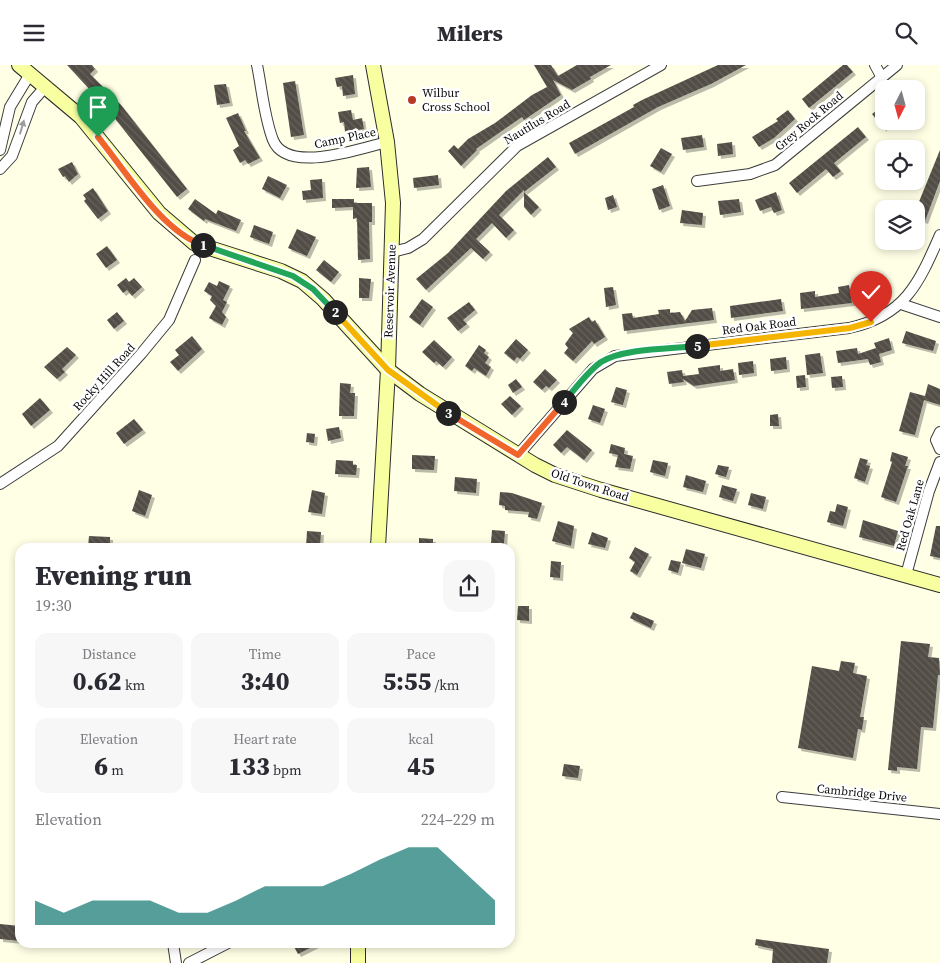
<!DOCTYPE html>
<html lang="en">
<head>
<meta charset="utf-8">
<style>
	body { margin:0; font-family:"Source Serif 4",serif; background:#f7f7f7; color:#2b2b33; height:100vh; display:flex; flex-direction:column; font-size:19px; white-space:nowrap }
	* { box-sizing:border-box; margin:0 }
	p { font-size:16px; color:#7c7c81 }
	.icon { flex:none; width:28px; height:28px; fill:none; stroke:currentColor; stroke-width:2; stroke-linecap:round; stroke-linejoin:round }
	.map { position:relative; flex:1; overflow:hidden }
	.drawer { position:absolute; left:15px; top:478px; width:500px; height:405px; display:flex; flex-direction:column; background:#fff; border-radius:15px; box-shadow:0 2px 8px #0003 }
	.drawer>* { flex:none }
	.needle { width:32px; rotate:186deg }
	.fabs { position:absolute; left:875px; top:15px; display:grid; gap:10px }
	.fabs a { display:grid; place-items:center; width:50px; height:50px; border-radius:10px; background:#fff; box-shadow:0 2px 8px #0003; font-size:25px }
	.pin { position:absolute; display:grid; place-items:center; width:42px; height:42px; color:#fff; margin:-51px -21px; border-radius:50% 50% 50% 0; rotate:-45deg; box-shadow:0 0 5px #0007 }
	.pin .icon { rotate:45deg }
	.km { position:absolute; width:25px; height:25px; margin:-12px; border-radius:50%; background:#222; color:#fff; font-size:14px; line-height:25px; text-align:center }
	.round { display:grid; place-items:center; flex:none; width:52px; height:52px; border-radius:15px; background:#f7f7f7 }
	.overview { display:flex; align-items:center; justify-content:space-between; height:85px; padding:0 20px }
	h1 { font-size:28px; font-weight:800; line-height:38px }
	.stats { display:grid; grid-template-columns:repeat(3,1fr); gap:8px; height:85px; padding:5px 20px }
	.stats div { display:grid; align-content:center; border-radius:12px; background:#f7f7f7; text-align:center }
	.stats b { font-size:25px; font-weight:800 }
	.stats small { font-size:14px; font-weight:400 }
	.stats p { font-size:14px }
	.chart { height:140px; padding:10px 20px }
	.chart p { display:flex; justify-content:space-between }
	.chart svg { width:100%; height:90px; margin-top:5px; fill:#0f766e; opacity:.7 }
	header { display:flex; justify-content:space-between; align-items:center; height:65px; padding:0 20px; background:#fff; font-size:22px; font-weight:800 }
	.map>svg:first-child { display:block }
</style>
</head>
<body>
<header><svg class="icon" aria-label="menu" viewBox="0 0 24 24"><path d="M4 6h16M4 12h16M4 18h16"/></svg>Milers<svg class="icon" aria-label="search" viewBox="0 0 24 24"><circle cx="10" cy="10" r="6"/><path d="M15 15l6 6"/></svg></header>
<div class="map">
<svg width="940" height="898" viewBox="0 0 940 898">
	<defs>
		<pattern id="building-back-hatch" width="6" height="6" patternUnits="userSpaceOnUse" patternTransform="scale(1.25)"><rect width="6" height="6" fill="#524d46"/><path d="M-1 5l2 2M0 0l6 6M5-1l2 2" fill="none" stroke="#66625c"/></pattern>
		<filter id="shadow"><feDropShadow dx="3" dy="3" stdDeviation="0" flood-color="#0004"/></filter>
	</defs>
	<rect width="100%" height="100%" fill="#ffffe6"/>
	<g fill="url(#building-back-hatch)" filter="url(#shadow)">
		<polygon points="67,0 92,0 95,4 90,9 121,40 187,124 177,132 105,41"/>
		<polygon points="534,0 551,0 558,11 577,0 611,0 590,12 591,14 572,25 553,15 561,30 524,55 522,52 476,84 477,85 461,101 448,86 454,80 458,84 468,74 495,58 532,30 547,22"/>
		<polygon points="718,0 746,0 711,19 658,42 575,89 569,78 634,42 633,40 642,35"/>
		<polygon points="843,0 847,0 853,7 809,43 802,34"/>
		<polygon points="353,10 355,29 343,31 342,21 337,22 335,13"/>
		<polygon points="295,16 304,70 291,72 283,18"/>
		<polygon points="226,19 230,38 217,40 214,20"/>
		<polygon points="884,40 884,64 872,49"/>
		<polygon points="351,45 353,55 362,53 364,64 345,67 344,57 340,58 338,47"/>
		<polygon points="788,45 795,54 774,73 759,82 752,72 778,56 776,54"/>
		<polygon points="238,48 246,66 244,66 260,93 248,99 245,95 240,98 233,85 239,81 226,53"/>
		<polygon points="858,62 866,72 834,98 841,106 833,112 826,104 797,128 789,118"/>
		<polygon points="702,70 704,82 683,85 681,73"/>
		<polygon points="732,77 733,89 718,91 717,79"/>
		<polygon points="661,83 672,89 661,107 650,101"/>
		<polygon points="940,85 940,116 925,156 916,153 916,144"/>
		<polygon points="548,92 556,102 524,127 524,125 499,150 514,165 506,173 492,158 476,174 490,187 483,194 471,183 426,225 416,214 448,188 506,126"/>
		<polygon points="72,97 78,109 69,117 65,111 63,112 58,104"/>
		<polygon points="369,102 371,122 356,123 357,103"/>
		<polygon points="438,110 439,120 414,123 413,113"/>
		<polygon points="268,111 287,120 280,133 262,124"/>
		<polygon points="322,114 323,133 303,135 302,126 311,125 310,115"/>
		<polygon points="663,120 670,141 659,145 652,124"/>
		<polygon points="93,123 108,146 98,154 84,136 86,134 83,130"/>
		<polygon points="524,127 539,142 531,150 524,142"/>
		<polygon points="776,127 782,145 774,148 771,142 760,146 755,135"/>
		<polygon points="613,130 617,142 608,145 605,133"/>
		<polygon points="195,134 216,149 218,145 241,155 236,166 205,154 204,156 188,144"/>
		<polygon points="332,134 354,134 354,138 372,138 372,157 369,157 370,194 358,195 357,153 353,154 353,142 332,143"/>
		<polygon points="739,134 741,147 720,150 718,136"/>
		<polygon points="682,145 703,148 702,160 680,158"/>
		<polygon points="254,160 273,167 269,179 250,172"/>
		<polygon points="297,164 316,172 307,191 288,183"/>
		<polygon points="107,181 117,195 106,203 96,189"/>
		<polygon points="324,195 339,207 331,217 316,205"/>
		<polygon points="126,213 129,217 134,213 142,222 132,231 127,225 123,228 117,220"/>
		<polygon points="359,213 371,214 369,233 359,233"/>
		<polygon points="219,216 230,221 223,235 227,237 222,247 226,252 222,260 209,253 216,241 210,235 212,231 204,226 209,217 217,221"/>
		<polygon points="873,216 879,226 865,233 860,223"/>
		<polygon points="849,220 852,238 801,244 800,228 815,226 815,232 839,228 838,222"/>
		<polygon points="613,222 616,240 606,242 604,223"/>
		<polygon points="422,234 433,242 420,260 409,252"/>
		<polygon points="781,234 783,246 731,253 730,241"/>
		<polygon points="469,237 475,245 463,255 467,259 458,266 447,253"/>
		<polygon points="712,243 714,255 624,266 622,249 632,248 633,253 659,249 658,245 670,244 670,248 680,247 685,256 692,245"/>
		<polygon points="117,247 124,256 114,264 107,255"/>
		<polygon points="589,252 592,257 595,255 605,272 594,279 592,276 573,296 564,288 568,283 565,279 573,268 569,264"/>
		<polygon points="906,266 936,276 933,286 902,278"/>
		<polygon points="192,271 202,284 178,306 170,297 179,290 175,285"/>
		<polygon points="889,273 892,285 879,289 881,297 870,300 868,294 838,298 836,286 857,283 858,289 876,283 874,278"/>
		<polygon points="516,274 528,285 520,294 517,292 514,296 504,288"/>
		<polygon points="434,275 452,292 443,302 436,296 434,298 422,287"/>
		<polygon points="479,280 486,285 484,288 489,292 485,298 491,302 486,311 474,303 472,306 465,301"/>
		<polygon points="67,282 76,290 62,304 65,307 57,314 44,302"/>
		<polygon points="820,288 823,308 807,310 805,290"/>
		<polygon points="786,292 787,304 771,306 770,294"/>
		<polygon points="753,296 754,308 739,310 738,298"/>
		<polygon points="720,300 720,306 733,304 735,315 694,321 683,314 684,317 669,319 667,307 682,305 683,311 699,309 698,303"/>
		<polygon points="545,304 557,315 549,323 546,321 542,325 533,317"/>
		<polygon points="805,310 806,322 797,323 796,311"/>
		<polygon points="842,311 843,322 832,323 831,312"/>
		<polygon points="516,314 522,322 513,328 508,320"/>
		<polygon points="340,318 351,319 350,328 355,328 354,351 339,351"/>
		<polygon points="928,319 940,324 940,340 924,335 915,370 899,366 910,327 925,331"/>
		<polygon points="616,322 627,325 623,340 611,337"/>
		<polygon points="510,331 521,341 512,350 501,339"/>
		<polygon points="40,333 50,345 31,361 22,349"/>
		<polygon points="593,340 605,344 600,358 588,354"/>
		<polygon points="778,349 779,361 770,361 770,350"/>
		<polygon points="134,354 143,365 124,379 116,368"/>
		<polygon points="339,362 341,373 328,376 326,364"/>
		<polygon points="567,365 592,385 584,395 567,382 561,388 553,380"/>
		<polygon points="307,368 315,369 314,378 306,377"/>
		<polygon points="611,379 625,383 624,389 633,391 630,404 615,402 618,390 609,388"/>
		<polygon points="892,387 908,392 905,401 908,401 896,437 881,432 892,397 890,396"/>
		<polygon points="412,390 435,391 434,405 412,404"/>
		<polygon points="860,393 868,395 866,400 870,401 865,417 854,413"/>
		<polygon points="336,395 353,396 353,400 357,400 356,410 335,409"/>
		<polygon points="653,395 668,398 665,411 650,407"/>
		<polygon points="718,400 729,402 726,412 715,409"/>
		<polygon points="686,410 706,416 703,427 683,422"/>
		<polygon points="455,412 477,414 476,428 454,426"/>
		<polygon points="722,420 737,424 733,436 719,432"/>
		<polygon points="139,425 152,430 145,451 132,446"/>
		<polygon points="312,425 325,428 322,449 308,447"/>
		<polygon points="500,427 512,428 542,438 537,454 528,452 529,447 505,445 505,441 499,440"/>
		<polygon points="751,428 766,432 763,444 748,440"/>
		<polygon points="837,439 848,442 843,461 827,457 830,446 835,447"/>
		<polygon points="863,455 898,466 894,481 859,472"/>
		<polygon points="558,456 574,461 571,481 552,476"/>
		<polygon points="936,461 940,461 940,493 930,491"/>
		<polygon points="492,465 505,466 504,479 491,478"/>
		<polygon points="307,466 321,467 320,482 306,482"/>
		<polygon points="592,467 608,473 605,483 588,479"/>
		<polygon points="89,471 110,472 110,482 88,482"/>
		<polygon points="419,473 433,474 433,482 419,482"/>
		<polygon points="635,482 649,489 637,510 630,506 635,497 629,493"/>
		<polygon points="686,484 705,489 701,503 682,498"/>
		<polygon points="671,495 681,497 678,508 668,505"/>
		<polygon points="551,496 561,497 560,513 550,512"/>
		<polygon points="518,541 529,541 529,556 517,555"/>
		<polygon points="633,547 654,556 651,563 630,553"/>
		<polygon points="901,576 930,579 928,592 939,593 940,610 938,610 933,663 921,662 917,704 897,702 897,706 888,705"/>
		<polygon points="841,596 855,598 853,608 867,611 860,652 864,652 862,665 858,664 853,693 798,683 812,601 839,606"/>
		<polygon points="564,699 580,701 578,713 562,711"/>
		<polygon points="0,859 20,861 20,876 0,874"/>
		<polygon points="756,874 829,884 827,898 772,898 773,884 755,880"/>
		<polygon points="292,878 320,878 298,889"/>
	</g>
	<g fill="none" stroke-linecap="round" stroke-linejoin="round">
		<defs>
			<g id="street">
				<path d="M 257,0 C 262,24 264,52 273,75 C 287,110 361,83 387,77"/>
				<polyline points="875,0 881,11"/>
				<polyline points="0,85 10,42 30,9"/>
				<polyline points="0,104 12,91 32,37 46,21"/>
				<polyline points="697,116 750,109 775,100 897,0"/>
				<polyline points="392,187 408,183 423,174 517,81 661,0"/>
				<polyline points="901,239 940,252"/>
				<polyline points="940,367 936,375 940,384"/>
				<path d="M 518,390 L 593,304 L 615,291 L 849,263 C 905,251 919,218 940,170"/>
				<polyline points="0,419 58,381 141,289 169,255 195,195"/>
				<polyline points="906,510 929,426 940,397"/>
				<polyline points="782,732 940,749"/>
				<polyline points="173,878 176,898"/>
				<polyline points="189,898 228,878"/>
			</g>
			<g id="secondary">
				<polyline points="19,0 81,52 159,148 194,178 281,206 302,216 323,234 388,305 420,329 535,400 555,410 601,425 940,520"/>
				<polyline points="373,0 387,77 393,138 388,305 378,482"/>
				<polyline points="358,898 358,878"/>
			</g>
		</defs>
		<use href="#street" stroke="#3d3d3d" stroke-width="12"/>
		<use href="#secondary" stroke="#2c2c2c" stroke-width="16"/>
		<use href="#street" stroke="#fff" stroke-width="10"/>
		<use href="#secondary" stroke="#f7ffa1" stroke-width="14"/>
	</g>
	<defs><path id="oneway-solid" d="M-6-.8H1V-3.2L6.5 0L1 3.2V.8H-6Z" transform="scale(1.25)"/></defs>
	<use fill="#9d9d9d" href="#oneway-solid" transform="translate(22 62) rotate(-74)"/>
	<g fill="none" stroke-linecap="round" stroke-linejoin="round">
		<defs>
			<path id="split-1" d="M 98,72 C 125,105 162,167 203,180"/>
			<polyline id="split-2" points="203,180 293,211 313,224 335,247"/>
			<polyline id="split-3" points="335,247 388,305 448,348"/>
			<polyline id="split-4" points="448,348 518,390 564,337"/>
			<path id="split-5" d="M 564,337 C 575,324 587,307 601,297 C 624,283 670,284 697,281"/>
			<polyline id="split-6" points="697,281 850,263 871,257"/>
		</defs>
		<use href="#split-1" stroke="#fff" stroke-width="10"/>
		<use href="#split-2" stroke="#fff" stroke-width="10"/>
		<use href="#split-3" stroke="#fff" stroke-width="10"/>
		<use href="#split-4" stroke="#fff" stroke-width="10"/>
		<use href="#split-5" stroke="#fff" stroke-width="10"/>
		<use href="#split-6" stroke="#fff" stroke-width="10"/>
		<use href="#split-1" stroke="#f0652b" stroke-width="6"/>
		<use href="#split-2" stroke="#22a559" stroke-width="6"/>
		<use href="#split-3" stroke="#f5b400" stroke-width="6"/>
		<use href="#split-4" stroke="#f0652b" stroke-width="6"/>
		<use href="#split-5" stroke="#22a559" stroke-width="6"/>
		<use href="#split-6" stroke="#f5b400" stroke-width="6"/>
	</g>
	<circle fill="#b83a24" stroke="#fff" stroke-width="2" cx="412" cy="35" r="5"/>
	<g text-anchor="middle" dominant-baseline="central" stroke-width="5" stroke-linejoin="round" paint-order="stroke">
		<g font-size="12" fill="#0a0a0a" stroke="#fff" text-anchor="start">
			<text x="422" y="28">Wilbur<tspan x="422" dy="14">Cross School</tspan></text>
		</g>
		<g font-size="12" fill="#0a0a0a" stroke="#fff">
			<text transform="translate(809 56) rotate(-40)">Grey Rock Road</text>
			<text transform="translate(537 57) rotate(-31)">Nautilus Road</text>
			<text transform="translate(345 73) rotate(-12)">Camp Place</text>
			<text transform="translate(390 226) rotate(-88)">Reservoir Avenue</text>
			<text transform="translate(759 261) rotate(-7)">Red Oak Road</text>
			<text transform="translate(104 312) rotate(-48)">Rocky Hill Road</text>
			<text transform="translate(590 420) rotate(18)">Old Town Road</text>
			<text transform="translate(910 450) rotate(-74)">Red Oak Lane</text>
			<text transform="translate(862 728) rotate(6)">Cambridge Drive</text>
		</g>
	</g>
</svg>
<div class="fabs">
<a><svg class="needle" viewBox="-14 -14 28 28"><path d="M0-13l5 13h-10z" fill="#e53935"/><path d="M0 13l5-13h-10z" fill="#7c7c81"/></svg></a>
<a><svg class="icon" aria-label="locate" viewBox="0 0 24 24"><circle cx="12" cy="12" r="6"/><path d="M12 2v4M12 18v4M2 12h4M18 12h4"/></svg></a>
<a><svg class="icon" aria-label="layers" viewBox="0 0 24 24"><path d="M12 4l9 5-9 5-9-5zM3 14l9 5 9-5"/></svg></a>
</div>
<div class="pin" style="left:98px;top:72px;background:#1e9e55"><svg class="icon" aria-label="arrive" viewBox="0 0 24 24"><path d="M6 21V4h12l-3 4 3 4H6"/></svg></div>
<div class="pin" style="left:871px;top:257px;background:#d93025"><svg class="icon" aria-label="check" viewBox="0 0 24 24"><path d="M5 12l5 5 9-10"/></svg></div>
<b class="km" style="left:203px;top:180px">1</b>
<b class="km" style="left:335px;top:247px">2</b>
<b class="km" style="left:448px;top:348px">3</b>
<b class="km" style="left:564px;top:337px">4</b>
<b class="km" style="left:697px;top:281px">5</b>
<section class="drawer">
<div class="overview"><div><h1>Evening run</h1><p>19:30</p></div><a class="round"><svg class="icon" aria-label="share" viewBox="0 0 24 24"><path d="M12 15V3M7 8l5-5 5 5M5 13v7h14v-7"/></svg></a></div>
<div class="stats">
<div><p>Distance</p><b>0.62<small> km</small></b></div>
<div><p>Time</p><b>3:40</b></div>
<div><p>Pace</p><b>5:55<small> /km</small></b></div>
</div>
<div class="stats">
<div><p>Elevation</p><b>6<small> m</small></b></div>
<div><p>Heart rate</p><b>133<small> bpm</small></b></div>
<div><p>kcal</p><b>45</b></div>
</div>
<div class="chart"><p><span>Elevation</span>224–229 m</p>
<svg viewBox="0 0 160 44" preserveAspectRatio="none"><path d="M0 44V32L10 38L20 32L30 32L40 32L50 38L60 38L70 32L80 25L90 25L100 25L110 19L120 12L130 6L140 6L150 19L160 32V44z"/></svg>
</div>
</section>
</div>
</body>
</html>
